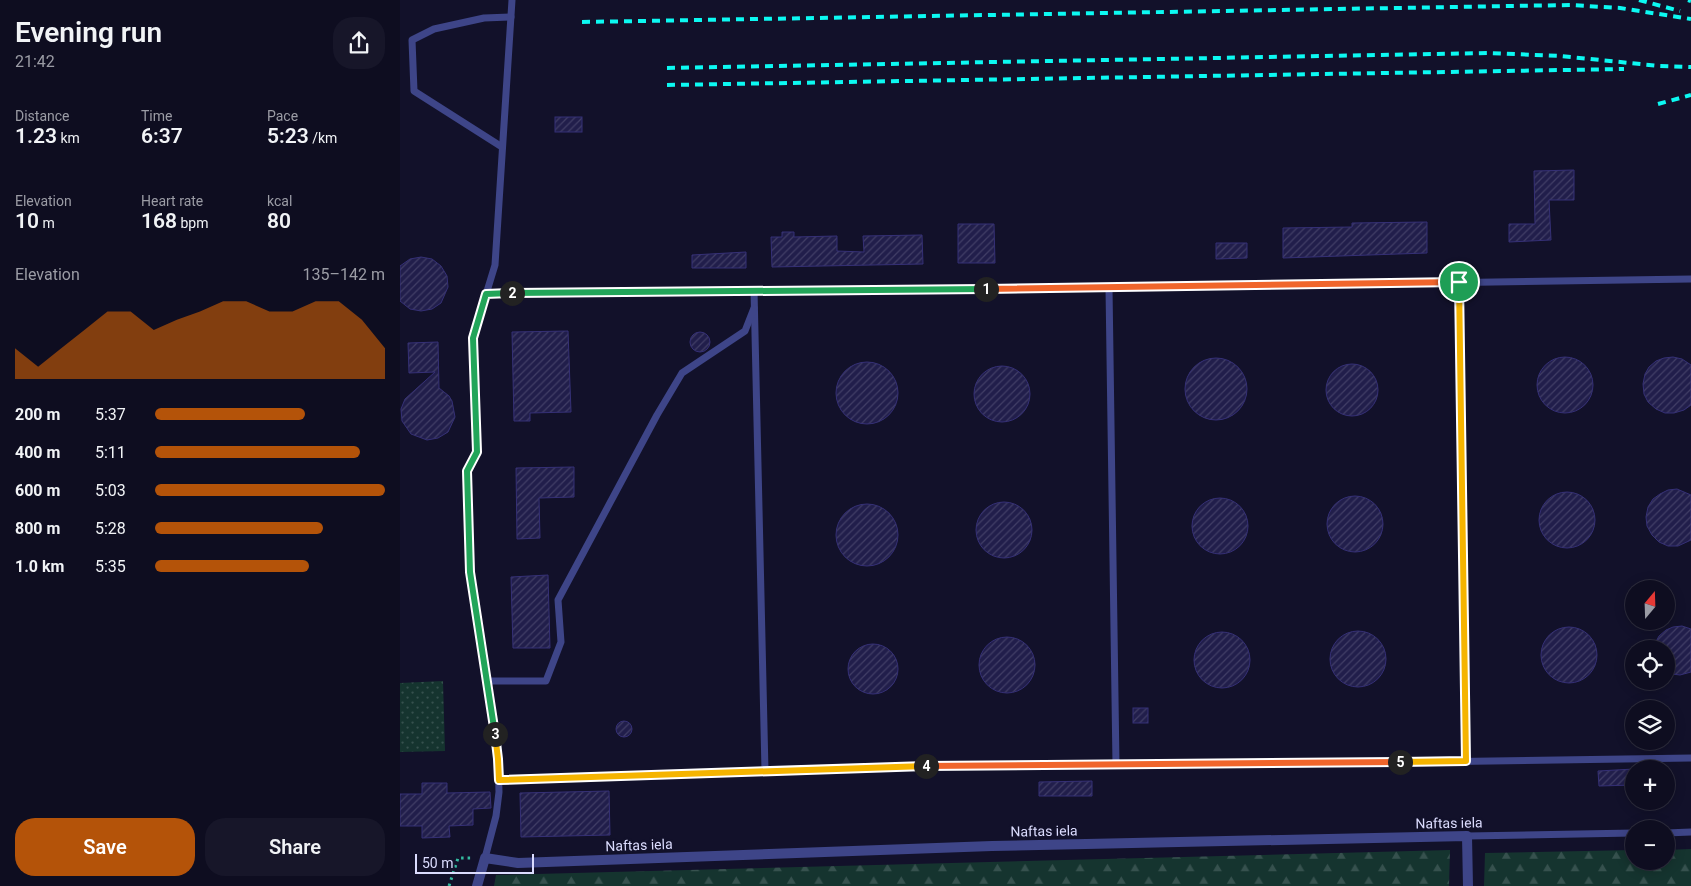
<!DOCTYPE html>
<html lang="en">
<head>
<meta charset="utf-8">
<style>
	body { margin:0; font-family:Roboto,sans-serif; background:#171629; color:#f1f3f6; height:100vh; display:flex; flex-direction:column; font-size:19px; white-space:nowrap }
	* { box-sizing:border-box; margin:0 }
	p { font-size:16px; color:#9b9ca5 }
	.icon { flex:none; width:28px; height:28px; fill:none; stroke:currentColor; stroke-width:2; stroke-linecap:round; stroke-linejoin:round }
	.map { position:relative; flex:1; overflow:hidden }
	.drawer { display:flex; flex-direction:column; background:#0e0d20; width:400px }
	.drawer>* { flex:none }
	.needle { width:32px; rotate:19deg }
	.fabs { position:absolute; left:1225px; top:580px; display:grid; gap:10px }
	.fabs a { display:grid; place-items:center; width:50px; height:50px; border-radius:50%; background:#0e0d20; box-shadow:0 2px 12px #0003,0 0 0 1px #2e2d3e; font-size:25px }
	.scale { position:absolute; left:15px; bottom:12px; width:119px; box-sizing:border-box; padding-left:5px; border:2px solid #dbdcfe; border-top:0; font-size:14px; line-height:18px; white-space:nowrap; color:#dbdcfe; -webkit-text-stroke:4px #12112a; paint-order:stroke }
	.pin { position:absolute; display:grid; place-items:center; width:42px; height:42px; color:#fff; margin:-21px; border:2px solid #fff; border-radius:50%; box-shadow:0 1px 5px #0007 }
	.km { position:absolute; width:25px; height:25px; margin:-12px; border-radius:50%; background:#222; color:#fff; font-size:14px; line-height:25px; text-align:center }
	.round { display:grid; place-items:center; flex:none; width:52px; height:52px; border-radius:20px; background:#171629 }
	.headline { display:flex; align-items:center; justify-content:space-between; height:85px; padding:0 15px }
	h1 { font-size:28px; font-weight:600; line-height:38px }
	.stats { display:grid; grid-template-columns:repeat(3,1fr); gap:8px; height:85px; padding:5px 15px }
	.stats div { display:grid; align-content:center }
	.stats b { font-size:21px; font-weight:600 }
	.stats small { font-size:14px; font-weight:400 }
	.stats p { font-size:14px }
	.chart { height:140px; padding:10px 15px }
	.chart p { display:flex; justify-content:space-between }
	.chart svg { width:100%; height:90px; margin-top:5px; fill:#b45309; opacity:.7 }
	.button { display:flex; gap:10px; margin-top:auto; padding:10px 15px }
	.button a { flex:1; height:58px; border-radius:20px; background:#b45309; color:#fff; font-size:20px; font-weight:600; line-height:58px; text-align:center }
	.button a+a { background:#171629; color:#f1f3f6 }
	ul { padding:0 15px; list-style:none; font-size:16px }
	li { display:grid; grid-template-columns:80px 60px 1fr; align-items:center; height:38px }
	li i { height:12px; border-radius:6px; background:#b45309 }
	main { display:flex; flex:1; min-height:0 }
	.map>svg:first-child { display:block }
</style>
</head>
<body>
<main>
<section class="drawer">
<div class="headline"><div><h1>Evening run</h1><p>21:42</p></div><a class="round"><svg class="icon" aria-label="share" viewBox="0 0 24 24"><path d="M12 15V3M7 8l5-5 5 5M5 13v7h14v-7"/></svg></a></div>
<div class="stats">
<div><p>Distance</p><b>1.23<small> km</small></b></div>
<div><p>Time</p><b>6:37</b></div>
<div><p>Pace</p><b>5:23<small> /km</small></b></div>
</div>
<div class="stats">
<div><p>Elevation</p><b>10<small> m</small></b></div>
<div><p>Heart rate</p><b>168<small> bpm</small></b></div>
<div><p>kcal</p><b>80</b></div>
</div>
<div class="chart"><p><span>Elevation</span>135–142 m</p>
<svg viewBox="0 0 160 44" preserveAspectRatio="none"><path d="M0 44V29L10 38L20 29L30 20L40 11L50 11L60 20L70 15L80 11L90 6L100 6L110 11L120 11L130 6L140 6L150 15L160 29V44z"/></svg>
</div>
<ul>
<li><b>200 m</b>5:37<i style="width:65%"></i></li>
<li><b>400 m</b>5:11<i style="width:89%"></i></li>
<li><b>600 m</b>5:03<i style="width:100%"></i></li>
<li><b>800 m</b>5:28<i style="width:73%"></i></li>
<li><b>1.0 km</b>5:35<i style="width:67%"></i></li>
</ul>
<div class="button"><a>Save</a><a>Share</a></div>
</section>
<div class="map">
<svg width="1291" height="886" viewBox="0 0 1291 886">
	<defs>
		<pattern id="forest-firs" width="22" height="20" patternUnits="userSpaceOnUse" patternTransform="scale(1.25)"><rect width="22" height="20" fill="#15342f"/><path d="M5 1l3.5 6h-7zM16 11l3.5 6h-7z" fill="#36514e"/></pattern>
		<pattern id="garden-dots" width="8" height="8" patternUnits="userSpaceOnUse" patternTransform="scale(1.25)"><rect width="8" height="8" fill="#15342f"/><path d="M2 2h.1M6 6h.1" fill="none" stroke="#36514e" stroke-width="1.8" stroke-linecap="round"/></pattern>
		<pattern id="building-hatch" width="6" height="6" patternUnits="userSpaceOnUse" patternTransform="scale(1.25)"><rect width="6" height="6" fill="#211e4b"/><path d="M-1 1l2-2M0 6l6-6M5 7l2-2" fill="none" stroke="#413e66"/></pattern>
	</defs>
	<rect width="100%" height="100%" fill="#12112a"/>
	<g fill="url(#forest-firs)">
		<polygon points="1291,849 1291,886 1084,886 1085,853 1234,850 1234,861 1266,861 1266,850"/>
		<polygon points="1050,850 1049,886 94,886 96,875"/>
	</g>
	<polygon fill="url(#garden-dots)" points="43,681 45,751 0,752 0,683"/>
	<g fill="url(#building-hatch)" stroke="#353076">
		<rect x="155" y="117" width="27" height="15"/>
		<polygon points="1174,170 1174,200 1149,200 1151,240 1109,242 1109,224 1135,224 1134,171"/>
		<polygon points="1027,222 1027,253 883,258 883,228 952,227 952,223"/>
		<polygon points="558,224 594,224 595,263 558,263"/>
		<polygon points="382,232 394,232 394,237 437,236 437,251 464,252 463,236 522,235 523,264 372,267 371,237 382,237"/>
		<polygon points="816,243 847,243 847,258 816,259"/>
		<polygon points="346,252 346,268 292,268 292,255"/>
		<polygon points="21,257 32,259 41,266 47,276 48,287 41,303 32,309 21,311 10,309 0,301 0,266 10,259"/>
		<polygon points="168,331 171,412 130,413 130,421 114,421 112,332"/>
		<circle cx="300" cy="342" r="10"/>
		<polygon points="38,342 39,388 49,396 52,401 55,417 48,432 38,438 27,440 11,434 2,421 1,409 5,399 35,372 9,373 8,343"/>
		<circle cx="1165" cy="385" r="28"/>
		<polygon points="1273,357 1282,359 1291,365 1291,405 1284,410 1274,413 1265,413 1256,409 1248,402 1244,394 1243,384 1245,374 1249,367 1256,361 1264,358"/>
		<circle cx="816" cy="389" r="31"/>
		<circle cx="467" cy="393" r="31"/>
		<circle cx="952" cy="390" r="26"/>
		<circle cx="602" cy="394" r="28"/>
		<polygon points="174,467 174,497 139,498 140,538 117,539 116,468"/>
		<polygon points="1277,489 1291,495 1291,540 1278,546 1268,546 1259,542 1252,535 1247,526 1246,517 1248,507 1253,499 1260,494 1268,490"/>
		<circle cx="1167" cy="520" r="28"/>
		<circle cx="955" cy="524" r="28"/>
		<circle cx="820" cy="526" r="28"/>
		<circle cx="604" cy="530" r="28"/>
		<circle cx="467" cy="535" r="31"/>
		<polygon points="148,575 150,648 113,648 111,577"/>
		<polygon points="1282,626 1291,629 1291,672 1280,675 1272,674 1266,671 1266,649 1252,649 1259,636 1266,630 1273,627"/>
		<circle cx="1169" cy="655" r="28"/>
		<circle cx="958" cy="659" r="28"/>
		<circle cx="822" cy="660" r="28"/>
		<circle cx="607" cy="665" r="28"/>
		<circle cx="473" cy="669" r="25"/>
		<rect x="733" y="708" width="15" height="15"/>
		<circle cx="224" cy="729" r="8"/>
		<polygon points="1234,769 1234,785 1199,786 1198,771"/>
		<polygon points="692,781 692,796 639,796 639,782"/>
		<polygon points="22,783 47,783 47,793 90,792 91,808 73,809 73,825 49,826 50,837 22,838 22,826 0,826 0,794 22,794"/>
		<polygon points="209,791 210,835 121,837 120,793"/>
	</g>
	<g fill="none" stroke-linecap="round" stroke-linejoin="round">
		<polyline stroke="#34baa0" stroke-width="3" stroke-dasharray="2.5 4" stroke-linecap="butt" points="49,886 58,858 72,858"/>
		<g stroke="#3e4588" stroke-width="7">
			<polyline points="102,147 14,91 12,40 34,29 84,18 111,17"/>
			<polyline points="1059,282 1066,761"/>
			<polyline points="709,288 716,765"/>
			<polyline points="354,290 365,771"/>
			<polyline points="86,294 709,288 1291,279"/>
			<polyline points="87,681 146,681 161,642 158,600 257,415 282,373 345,331 354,308"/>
			<polyline points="99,780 505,766 885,764 1291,758"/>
			<polyline points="1266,833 1291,832"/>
			<polyline points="1067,836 1234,833"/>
			<polyline points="85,858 96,816 99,792 98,759 70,572 67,471 77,452 73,337 95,265 112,0"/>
		</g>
		<polyline stroke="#3e4588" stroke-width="10" points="77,886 85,858 118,863 592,846 1067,836 1068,886"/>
		<g stroke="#0cf9f2" stroke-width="4" stroke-dasharray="8 6" stroke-linecap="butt">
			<polyline points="1239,0 1280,11"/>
			<polyline points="1288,0 1291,1"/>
			<polyline points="182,22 1170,5 1220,8 1291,19"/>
			<polyline points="267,68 1088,53 1160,56 1260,66 1291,67"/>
			<polyline points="267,85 1224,69"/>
			<polyline points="1258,104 1291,95"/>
		</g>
	</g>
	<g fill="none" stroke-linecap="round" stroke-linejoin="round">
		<defs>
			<polyline id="split-1" points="586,289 1059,282"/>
			<polyline id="split-2" points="112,293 586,289"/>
			<polyline id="split-3" points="95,734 70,572 67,471 77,452 73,338 86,294 112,293"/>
			<polyline id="split-4" points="95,734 98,759 99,780 526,766"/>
			<polyline id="split-5" points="526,766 1000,762"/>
			<polyline id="split-6" points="1000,762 1066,761 1059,282"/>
		</defs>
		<use href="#split-1" stroke="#fff" stroke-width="10"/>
		<use href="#split-2" stroke="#fff" stroke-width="10"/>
		<use href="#split-3" stroke="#fff" stroke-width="10"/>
		<use href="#split-4" stroke="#fff" stroke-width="10"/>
		<use href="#split-5" stroke="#fff" stroke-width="10"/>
		<use href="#split-6" stroke="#fff" stroke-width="10"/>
		<use href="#split-1" stroke="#f0652b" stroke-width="6"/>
		<use href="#split-2" stroke="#22a559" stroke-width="6"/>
		<use href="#split-3" stroke="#22a559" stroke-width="6"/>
		<use href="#split-4" stroke="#f5b400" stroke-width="6"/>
		<use href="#split-5" stroke="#f0652b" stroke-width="6"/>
		<use href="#split-6" stroke="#f5b400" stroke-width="6"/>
	</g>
	<g text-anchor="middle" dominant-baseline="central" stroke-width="5" stroke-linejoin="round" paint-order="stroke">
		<g font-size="14" fill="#dbdcfe" stroke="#12112a">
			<text transform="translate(1049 823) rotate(-1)">Naftas iela</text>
			<text transform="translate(644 831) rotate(-1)">Naftas iela</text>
			<text transform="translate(239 845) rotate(-2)">Naftas iela</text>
		</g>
	</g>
</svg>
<div class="fabs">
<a><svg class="needle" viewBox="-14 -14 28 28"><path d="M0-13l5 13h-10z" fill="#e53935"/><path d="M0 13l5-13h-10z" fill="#9b9ca5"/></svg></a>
<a><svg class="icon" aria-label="locate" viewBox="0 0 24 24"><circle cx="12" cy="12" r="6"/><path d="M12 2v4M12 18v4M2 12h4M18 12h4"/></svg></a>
<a><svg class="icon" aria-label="layers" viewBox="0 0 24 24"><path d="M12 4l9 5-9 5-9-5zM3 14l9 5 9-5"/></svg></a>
<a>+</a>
<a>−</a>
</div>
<div class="scale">50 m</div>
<div class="pin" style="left:1059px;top:282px;background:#1e9e55"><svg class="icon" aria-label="arrive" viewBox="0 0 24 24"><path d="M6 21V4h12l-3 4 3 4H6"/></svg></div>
<b class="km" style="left:586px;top:289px">1</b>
<b class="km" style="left:112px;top:293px">2</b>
<b class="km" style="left:95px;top:734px">3</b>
<b class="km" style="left:526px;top:766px">4</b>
<b class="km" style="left:1000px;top:762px">5</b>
</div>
</main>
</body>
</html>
